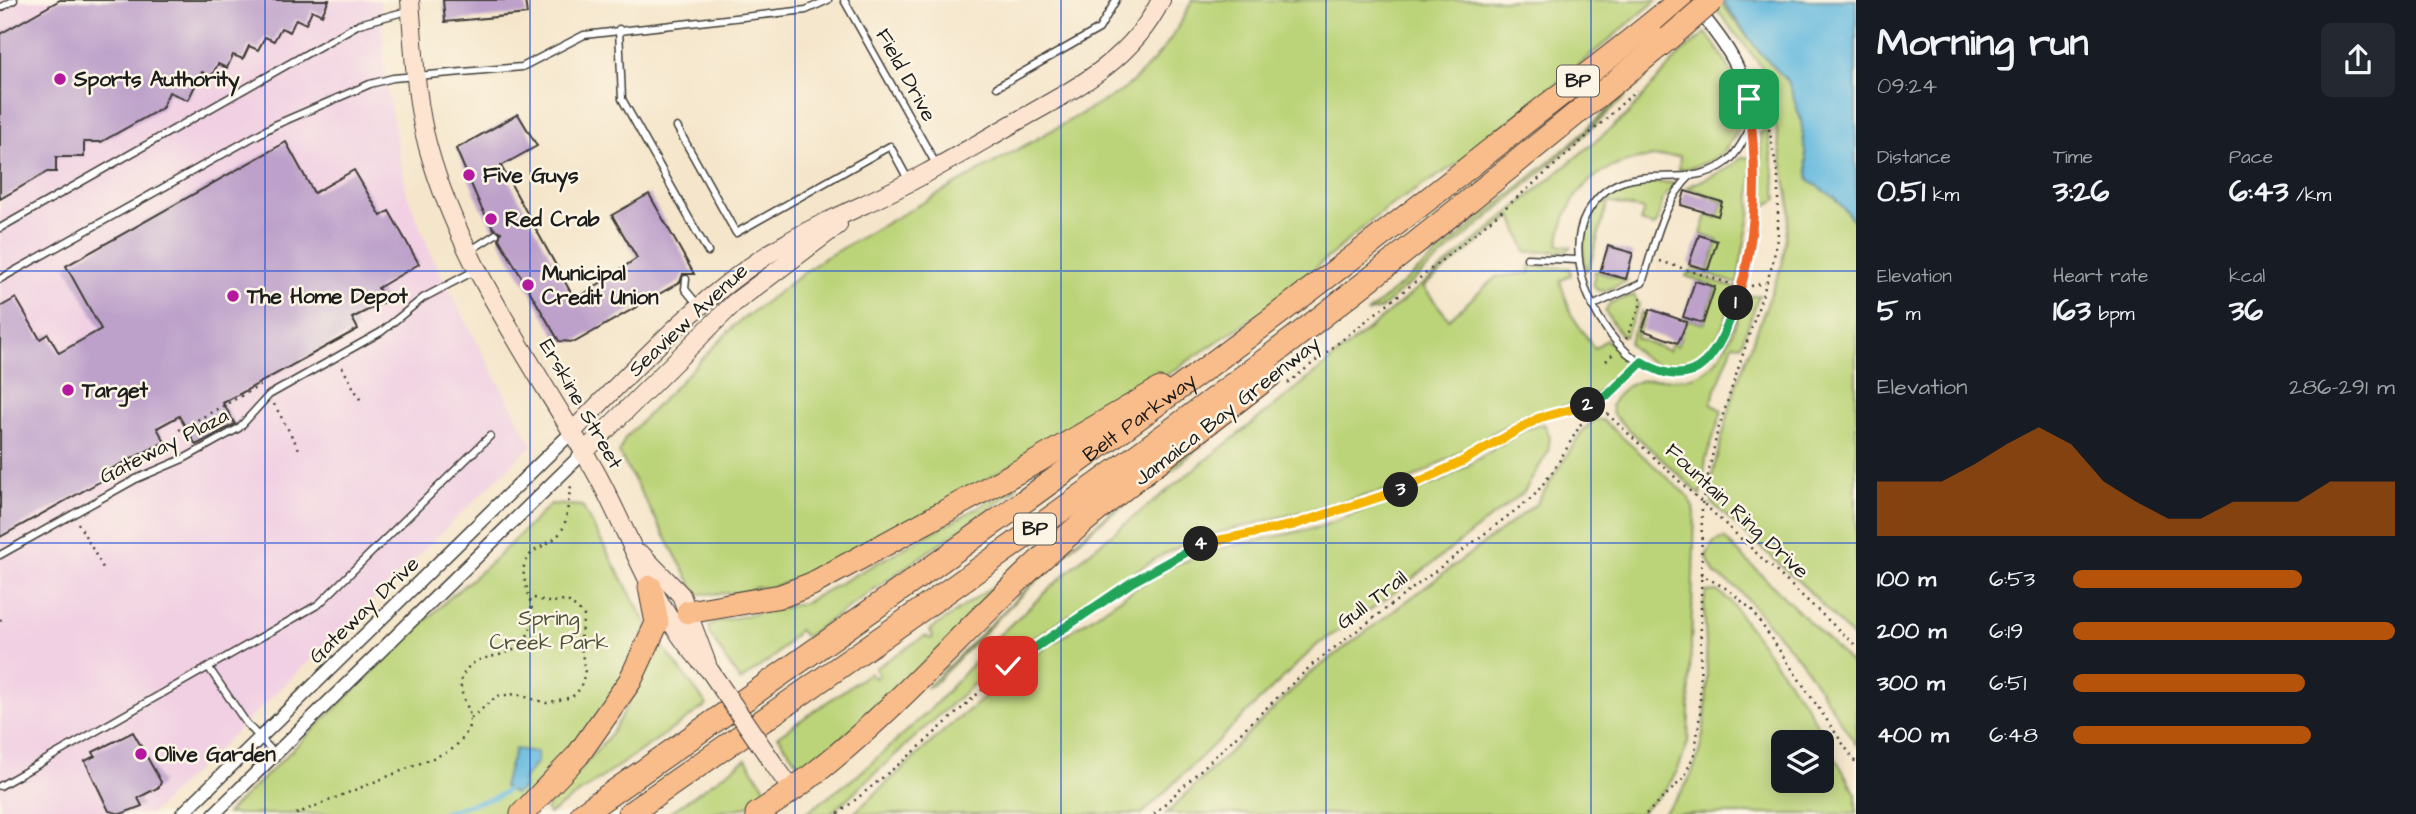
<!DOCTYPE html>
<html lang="en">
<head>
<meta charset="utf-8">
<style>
	body { margin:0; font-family:"Architects Daughter",sans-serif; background:#242831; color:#f1f3f6; height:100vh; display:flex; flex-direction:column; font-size:26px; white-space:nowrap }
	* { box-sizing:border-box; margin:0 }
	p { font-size:23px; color:#9ea1a6 }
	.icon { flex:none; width:38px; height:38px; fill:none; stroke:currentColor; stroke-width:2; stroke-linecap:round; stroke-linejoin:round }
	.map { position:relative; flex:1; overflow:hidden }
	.panel { display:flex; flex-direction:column; background:#171b24; width:560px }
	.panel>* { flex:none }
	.tools { position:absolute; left:1771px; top:730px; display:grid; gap:14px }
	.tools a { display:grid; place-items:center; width:63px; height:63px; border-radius:10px; background:#171b24; box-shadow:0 4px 18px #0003; font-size:35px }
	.pin { position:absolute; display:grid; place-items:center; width:60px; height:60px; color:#fff; margin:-30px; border-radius:14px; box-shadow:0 4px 10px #0006 }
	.km { position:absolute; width:35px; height:35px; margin:-18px; border-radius:50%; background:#222; color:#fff; font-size:19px; line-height:35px; text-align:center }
	.round { display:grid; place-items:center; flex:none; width:74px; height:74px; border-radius:10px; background:#242831 }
	.head { display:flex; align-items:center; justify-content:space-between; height:119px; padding:0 21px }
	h1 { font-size:38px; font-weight:800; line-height:52px }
	.figures { display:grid; grid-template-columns:repeat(3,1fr); gap:10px; height:119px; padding:7px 21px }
	.figures div { display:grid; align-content:center }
	.figures b { font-size:30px; font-weight:800 }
	.figures small { font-size:19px; font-weight:400 }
	.figures p { font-size:19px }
	.chart { height:196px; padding:14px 21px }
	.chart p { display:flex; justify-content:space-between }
	.chart svg { width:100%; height:126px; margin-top:7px; fill:#b45309; opacity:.7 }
	ul { padding:0 21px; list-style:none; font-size:23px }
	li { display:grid; grid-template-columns:112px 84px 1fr; align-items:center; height:52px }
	li i { height:18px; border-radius:9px; background:#b45309 }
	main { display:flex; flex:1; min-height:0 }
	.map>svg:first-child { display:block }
</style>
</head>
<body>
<main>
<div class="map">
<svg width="1856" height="814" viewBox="0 0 1856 814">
	<rect width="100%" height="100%" fill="#fcf5e5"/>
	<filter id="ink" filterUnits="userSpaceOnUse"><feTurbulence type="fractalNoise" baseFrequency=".0143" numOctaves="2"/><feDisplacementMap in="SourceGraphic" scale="14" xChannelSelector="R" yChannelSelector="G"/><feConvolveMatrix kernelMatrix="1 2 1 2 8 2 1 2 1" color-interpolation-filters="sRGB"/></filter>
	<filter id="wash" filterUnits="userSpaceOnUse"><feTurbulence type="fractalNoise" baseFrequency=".00686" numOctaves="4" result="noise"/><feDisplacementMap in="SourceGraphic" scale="28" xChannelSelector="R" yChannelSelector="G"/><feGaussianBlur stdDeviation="1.57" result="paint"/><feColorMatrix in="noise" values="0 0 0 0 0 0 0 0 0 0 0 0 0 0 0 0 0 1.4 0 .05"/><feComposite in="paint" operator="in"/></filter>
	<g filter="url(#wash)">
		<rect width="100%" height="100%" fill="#f5e6cb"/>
		<polygon fill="#f1d0e3" points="0,0 380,0 387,89 407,194 433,259 532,445 151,814 0,814"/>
		<g fill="#bcd479" stroke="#6c784a" stroke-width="2" fill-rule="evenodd">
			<path d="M 1192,0 L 1657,0 L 1468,157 L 1384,210 L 1268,308 L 1135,396 L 824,570 L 770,588 L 757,587 L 742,593 L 697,594 L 619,453 L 625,438 L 735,325 L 821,260 L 1122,91 C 1152,66 1177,35 1192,0 Z"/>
			<polygon points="1709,0 1719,0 1760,53 1788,81 1801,120 1809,181 1834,197 1856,223 1856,641 1807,589 1712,503 1711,479 1736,385 1782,265 1790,207 1775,121 1761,66"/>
			<path d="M 1706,33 C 1729,63 1736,76 1742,115 L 1733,115 L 1733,126 L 1740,125 C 1725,157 1714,163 1679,170 L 1680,156 C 1615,155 1569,176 1558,245 L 1571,247 L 1567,251 L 1526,252 L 1512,216 L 1423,287 L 1449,319 L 1496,277 L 1531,273 L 1529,266 L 1570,268 L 1571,275 L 1560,281 L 1571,314 L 1594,348 L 1606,340 L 1624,355 L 1625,364 L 1621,376 L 1588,400 L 1521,417 L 1396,488 L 1197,538 L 1158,557 L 999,661 L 830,814 L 805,814 L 858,775 L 929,711 L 996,638 L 1087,554 L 1312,376 L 1627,115 L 1679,55 Z"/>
			<polygon points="1657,63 1660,64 1580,139 1380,309 1367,313 1575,140"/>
			<polygon points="1751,73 1766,121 1759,125"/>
			<polygon points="1764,130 1768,132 1777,199 1761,208 1760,133"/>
			<polygon points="1743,157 1749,158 1752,164 1750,215 1737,284 1691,268 1708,272 1718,241 1701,234 1707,215 1717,218 1723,201 1687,187 1725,170"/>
			<path d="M 1646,182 L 1675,183 L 1663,199 L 1657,223 L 1654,226 L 1640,221 L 1644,210 L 1608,202 L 1589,268 L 1586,270 C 1575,220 1600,194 1646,182 Z"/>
			<polygon points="1595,271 1627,281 1605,291 1597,290 1593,284"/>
			<path d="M 1689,272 L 1735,288 C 1722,327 1718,367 1669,367 C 1654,367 1638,355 1629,343 L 1642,311 L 1645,315 L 1636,338 L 1669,351 L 1672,343 L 1677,346 L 1687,319 L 1704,324 L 1716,287 L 1686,276 Z"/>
			<polygon points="1634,295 1639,305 1625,336 1620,334 1605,311 1610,303"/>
			<path d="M 1759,295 L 1741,345 L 1733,344 L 1711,403 L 1722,411 L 1706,459 L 1701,495 L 1613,415 L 1611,405 C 1633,362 1674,390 1703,372 C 1728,357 1735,322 1746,297 Z"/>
			<polygon points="1233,419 1174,469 1094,527 1009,607 932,686 927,687 1055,560 1114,509"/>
			<path d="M 1595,420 L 1603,420 L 1688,496 L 1695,512 L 1688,742 C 1676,780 1669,788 1639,814 L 1166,814 L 1307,676 L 1536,504 L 1583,430 Z"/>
			<polygon points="1544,424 1550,437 1548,452 1524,492 1385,600 1317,645 1142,814 853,814 946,729 1038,653 1167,568 1218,549 1320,527 1442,481 1527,429"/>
			<polygon points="1017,486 1013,492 806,637 799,630 775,656 740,681 709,633 709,627 717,622 804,603"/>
			<polygon points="551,504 582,506 648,626 612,701 512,814 226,814 447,600 493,561"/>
			<polygon points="1724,538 1856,668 1856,745 1802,662 1738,589 1715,574 1706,556 1714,542"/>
			<polygon points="1040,553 869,716 805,767 800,766 778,736 869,673 875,678 879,675 875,668 925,636 931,639 933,637 930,630"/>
			<path d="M 1717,591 L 1729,600 L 1804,702 L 1856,794 L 1856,814 L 1661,814 C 1720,768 1706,668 1704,602 L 1706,592 ZM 1822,742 L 1822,780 L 1783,780 L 1783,742 Z"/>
			<polygon points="664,648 707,705 549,814 546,809 612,733 658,649"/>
			<path d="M 746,759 L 768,792 C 757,814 692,814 668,814 Z"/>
		</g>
		<g fill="#61b8de" stroke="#3e6a7d" stroke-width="2">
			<polygon points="1722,0 1856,0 1856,223 1834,197 1809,181 1801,120 1788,81 1760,53"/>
			<polygon points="515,749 537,752 537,762 524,778 523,789 514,794 503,786"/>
		</g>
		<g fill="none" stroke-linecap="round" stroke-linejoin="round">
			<path stroke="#61b8de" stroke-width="4.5" d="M 441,814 C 460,804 504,801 511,785"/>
		</g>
		<g id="blocks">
			<g fill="#bda1ca">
				<polygon points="60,0 329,0 322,15 312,10 306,24 296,19 290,32 281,28 274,41 265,37 258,50 249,46 243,59 233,55 227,68 218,64 211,77 202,72 188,100 169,92 162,108 101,142 84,142 84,157 56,157 56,172 47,172 0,199 0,34"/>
				<polygon points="443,0 525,0 527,14 445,22"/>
				<polygon points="518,114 537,146 501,166 575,300 637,258 612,215 649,194 694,274 683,274 680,282 575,342 559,341 499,239 501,232 494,229 481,207 456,149"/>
				<polygon points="286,142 314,193 354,170 381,216 389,211 419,264 378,288 386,301 352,318 358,329 223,403 235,424 196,445 179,416 157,428 165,442 109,470 112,475 0,537 0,307 16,298 40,339 48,334 59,353 101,329 66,266"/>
				<polygon points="1685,191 1722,202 1718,216 1681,205"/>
				<polygon points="1699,235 1717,241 1708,270 1689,264"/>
				<polygon points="1608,246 1633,253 1626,279 1600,272"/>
				<polygon points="1695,281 1715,287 1703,323 1683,317"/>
				<polygon points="1650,309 1687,322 1678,343 1642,330"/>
				<polygon points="133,732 161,782 159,787 138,798 142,806 121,814 109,811 85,761 95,756 93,752"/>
			</g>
		</g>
	</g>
	<g filter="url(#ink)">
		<use href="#blocks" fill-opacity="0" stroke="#3d3a36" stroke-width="2"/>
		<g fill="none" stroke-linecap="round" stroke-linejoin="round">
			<defs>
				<g id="lane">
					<polyline points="844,0 937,166"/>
					<polyline points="0,8 14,0"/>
					<polyline points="619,29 622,99 708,252"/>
					<polyline points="997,87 1099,29 1116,0"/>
					<polyline points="677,127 736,233 890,146 909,181"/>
					<path d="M 1751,127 C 1759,181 1753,360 1685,373 C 1620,385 1556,270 1586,215 C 1621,150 1682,196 1727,162 C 1738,153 1744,139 1751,127 Z"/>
					<polyline points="0,228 359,24 407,11"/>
					<polyline points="471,250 496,234"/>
					<polyline points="1527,258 1577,260"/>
					<polyline points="0,279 275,125 370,84 393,78 522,67 584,35 806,10 828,0"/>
					<polyline points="686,279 685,289 698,305"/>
					<path d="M 1592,306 L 1642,283 C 1655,245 1661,204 1691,175"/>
					<polyline points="1595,402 1607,396 1642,362"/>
					<polyline points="0,555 136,479 185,458 239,428 269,395 381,332 423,298 476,270"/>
					<polyline points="209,668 247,724 275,754"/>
					<polyline points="0,786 319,604 490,436"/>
				</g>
				<g id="street">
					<path d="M 1698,10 C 1731,51 1747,73 1751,127"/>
					<polyline points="182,814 571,433"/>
					<polyline points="214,814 583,453"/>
				</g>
				<g id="secondary">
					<path d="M 410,0 C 414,49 415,100 428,147 C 460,264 535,366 595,471 C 632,537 655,617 710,671"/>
					<path d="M 571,433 C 637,366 703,292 785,244 C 810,228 838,217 865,204 C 916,181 965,151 1014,123 C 1072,90 1130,63 1161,0"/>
					<polyline points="583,453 734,303 838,225"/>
					<polyline points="642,555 681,595 707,664"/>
					<polyline points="775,766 793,791"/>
				</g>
				<g id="highway">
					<polyline points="688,612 781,596 812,584 1036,462 1160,389"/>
					<polyline points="522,814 578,755 630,681 657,623 650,587"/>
					<path id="s1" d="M 582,814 C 892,597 1201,380 1497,145 C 1557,96 1621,50 1680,0"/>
					<path d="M 629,814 C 839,667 1051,522 1256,367 C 1396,261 1533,149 1669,38"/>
					<path d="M 757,814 C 864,747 946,647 1038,562 C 1111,495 1192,436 1271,375"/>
				</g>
			</defs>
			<use href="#lane" stroke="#3d3a36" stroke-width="9"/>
			<use href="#street" stroke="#3d3a36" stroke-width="15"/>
			<use href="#secondary" stroke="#3d3a36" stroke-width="20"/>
			<use href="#highway" stroke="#3d3a36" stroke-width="25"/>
			<g stroke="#3d3a36" stroke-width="2.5" stroke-dasharray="2 5" stroke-linecap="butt">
				<polyline points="1660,261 1734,285"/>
				<polyline points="1751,286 1765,283"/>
				<polyline points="1626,339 1640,306 1641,293"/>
				<polyline points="1606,361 1614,353"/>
				<polyline points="342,367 361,401"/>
				<path d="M 1288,383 C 1407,288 1527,196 1636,90"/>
				<polyline points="274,404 299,449"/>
				<polyline points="1602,409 1856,646"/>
				<polyline points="179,430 263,384"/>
				<polyline points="78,523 103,568"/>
				<polyline points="1700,574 1729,590 1752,610 1856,763"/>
				<polyline points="0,619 2,622"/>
				<polyline points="471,718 497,696 516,694 546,703 572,697 580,689 585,673 580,639 584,615 568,601 547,602 531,597"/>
				<path d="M 296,814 L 450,751 C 493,715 451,701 463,675 C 475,650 506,662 522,643 C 546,615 520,587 524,566 C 529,546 553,546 562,530 C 569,517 567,498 572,483"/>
				<polyline points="838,814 915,751 1008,666 1045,638 1166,562 1200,545 1292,525 1421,483 1521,426 1585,406"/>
				<polyline points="1154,814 1313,664 1533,497 1554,470 1589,410"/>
				<polyline points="1646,814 1684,778 1695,752 1700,714 1702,504 1717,433 1771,269 1778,239 1778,176 1765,107 1754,70"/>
			</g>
			<use href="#lane" stroke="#fff" stroke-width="6"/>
			<use href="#street" stroke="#fff" stroke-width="12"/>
			<use href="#secondary" stroke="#fde4d1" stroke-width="18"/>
			<use href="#highway" stroke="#f9bc8b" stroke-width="23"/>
			<defs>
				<polyline id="secondary-bridge" points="710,671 775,766"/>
				<polyline id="highway-bridge" points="1669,38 1713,0"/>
			</defs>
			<use href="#secondary-bridge" stroke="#3d3a36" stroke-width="20" stroke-linecap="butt"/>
			<use href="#highway-bridge" stroke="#3d3a36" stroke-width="25" stroke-linecap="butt"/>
			<use href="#secondary-bridge" stroke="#fde4d1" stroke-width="18"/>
			<use href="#highway-bridge" stroke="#f9bc8b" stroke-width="23"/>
		</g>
	</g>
	<g fill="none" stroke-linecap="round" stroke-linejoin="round" filter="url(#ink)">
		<defs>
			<path id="split-1" d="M 1736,303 C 1759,236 1757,167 1749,99"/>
			<path id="split-2" d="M 1588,405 L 1607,396 L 1642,362 C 1699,398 1720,348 1736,303"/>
			<polyline id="split-3" points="1401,490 1461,462 1539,418 1588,405"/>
			<polyline id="split-4" points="1201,544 1293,525 1401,490"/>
			<polyline id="split-5" points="1008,666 1132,582 1201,544"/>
		</defs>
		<use href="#split-1" stroke="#fff" stroke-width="14"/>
		<use href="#split-2" stroke="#fff" stroke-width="14"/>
		<use href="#split-3" stroke="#fff" stroke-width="14"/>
		<use href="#split-4" stroke="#fff" stroke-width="14"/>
		<use href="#split-5" stroke="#fff" stroke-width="14"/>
		<use href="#split-1" stroke="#f0652b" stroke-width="9"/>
		<use href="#split-2" stroke="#22a559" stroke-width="9"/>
		<use href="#split-3" stroke="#f5b400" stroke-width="9"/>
		<use href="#split-4" stroke="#f5b400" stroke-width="9"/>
		<use href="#split-5" stroke="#22a559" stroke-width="9"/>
	</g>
	<path fill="none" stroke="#1d4ed8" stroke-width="2" stroke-opacity="0.55" d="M 265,0 L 265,814M 530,0 L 530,814M 795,0 L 795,814M 1061,0 L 1061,814M 1326,0 L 1326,814M 1591,0 L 1591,814M 0,271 L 1856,271M 0,543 L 1856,543"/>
	<g fill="#b5179e" stroke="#fcf5e5" stroke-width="2.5">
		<circle cx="60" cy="79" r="7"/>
		<circle cx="469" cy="175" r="7"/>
		<circle cx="491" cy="219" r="7"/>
		<circle cx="528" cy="285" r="7"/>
		<circle cx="233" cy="296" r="7"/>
		<circle cx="68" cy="390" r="7"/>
		<circle cx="141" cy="754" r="7"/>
	</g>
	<g text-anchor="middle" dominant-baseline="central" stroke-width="5" stroke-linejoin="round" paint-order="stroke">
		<g fill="#fcf5e5" stroke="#5f5d58" stroke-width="2">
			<rect x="1557" y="65.5" width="42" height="31" rx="5"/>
			<rect x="1014" y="513.5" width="42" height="31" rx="5"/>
		</g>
		<g font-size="19" font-weight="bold" fill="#1c1c1c">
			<text x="1578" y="81">BP</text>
			<text x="1035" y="529">BP</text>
		</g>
		<g font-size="21" fill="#1c1c1c" stroke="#fcf5e5">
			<text transform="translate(906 75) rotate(61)">Field Drive</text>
			<text transform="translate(688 320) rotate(-43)">Seaview Avenue</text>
			<text transform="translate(581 404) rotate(60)">Erskine Street</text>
			<text transform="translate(1227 411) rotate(-38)">Jamaica Bay Greenway</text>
			<text stroke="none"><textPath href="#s1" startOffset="684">Belt Parkway</textPath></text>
			<text transform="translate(164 446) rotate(-27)">Gateway Plaza</text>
			<text transform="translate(1737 511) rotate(43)">Fountain Ring Drive</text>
			<text transform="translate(1372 600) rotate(-37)">Gull Trail</text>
			<text transform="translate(364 610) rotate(-44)">Gateway Drive</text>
		</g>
		<g font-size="21" font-weight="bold" fill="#1c1c1c" stroke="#fcf5e5" text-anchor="start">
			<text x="74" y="79">Sports Authority</text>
			<text x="483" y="175">Five Guys</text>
			<text x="505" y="219">Red Crab</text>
			<text x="542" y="273">Municipal<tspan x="542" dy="24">Credit Union</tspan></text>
			<text x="247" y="296">The Home Depot</text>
			<text x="82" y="390">Target</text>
			<text x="155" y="754">Olive Garden</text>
		</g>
		<g font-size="21" fill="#4c5338" stroke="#fcf5e5">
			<text x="549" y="618">Spring<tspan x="549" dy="24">Creek Park</tspan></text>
		</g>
	</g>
</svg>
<div class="tools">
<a><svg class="icon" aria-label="layers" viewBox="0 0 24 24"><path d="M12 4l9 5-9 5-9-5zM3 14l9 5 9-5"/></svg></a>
</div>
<div class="pin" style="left:1749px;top:99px;background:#1e9e55"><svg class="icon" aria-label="arrive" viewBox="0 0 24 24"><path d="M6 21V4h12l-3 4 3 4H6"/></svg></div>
<div class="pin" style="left:1008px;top:666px;background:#d93025"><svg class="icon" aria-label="check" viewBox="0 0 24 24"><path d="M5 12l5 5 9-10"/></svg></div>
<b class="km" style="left:1736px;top:303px">1</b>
<b class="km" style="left:1588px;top:405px">2</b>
<b class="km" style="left:1401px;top:490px">3</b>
<b class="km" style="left:1201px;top:544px">4</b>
</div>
<section class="panel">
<div class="head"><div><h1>Morning run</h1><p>09:24</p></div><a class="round"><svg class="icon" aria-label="share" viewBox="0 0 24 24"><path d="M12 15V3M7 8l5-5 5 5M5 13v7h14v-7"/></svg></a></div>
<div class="figures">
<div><p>Distance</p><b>0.51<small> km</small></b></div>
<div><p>Time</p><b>3:26</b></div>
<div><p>Pace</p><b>6:43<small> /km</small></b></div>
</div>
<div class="figures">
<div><p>Elevation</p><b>5<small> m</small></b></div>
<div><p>Heart rate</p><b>163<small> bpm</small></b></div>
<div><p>kcal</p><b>36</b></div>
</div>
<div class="chart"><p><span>Elevation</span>286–291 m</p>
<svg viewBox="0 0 160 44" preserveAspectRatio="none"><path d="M0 44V25L10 25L20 25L30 19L40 12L50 6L60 12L70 25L80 32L90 38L100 38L110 32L120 32L130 32L140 25L150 25L160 25V44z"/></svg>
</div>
<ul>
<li><b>100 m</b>6:53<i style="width:71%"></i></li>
<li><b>200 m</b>6:19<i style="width:100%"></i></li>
<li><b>300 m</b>6:51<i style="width:72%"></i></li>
<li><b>400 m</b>6:48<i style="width:74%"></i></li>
</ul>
</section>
</main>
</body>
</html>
